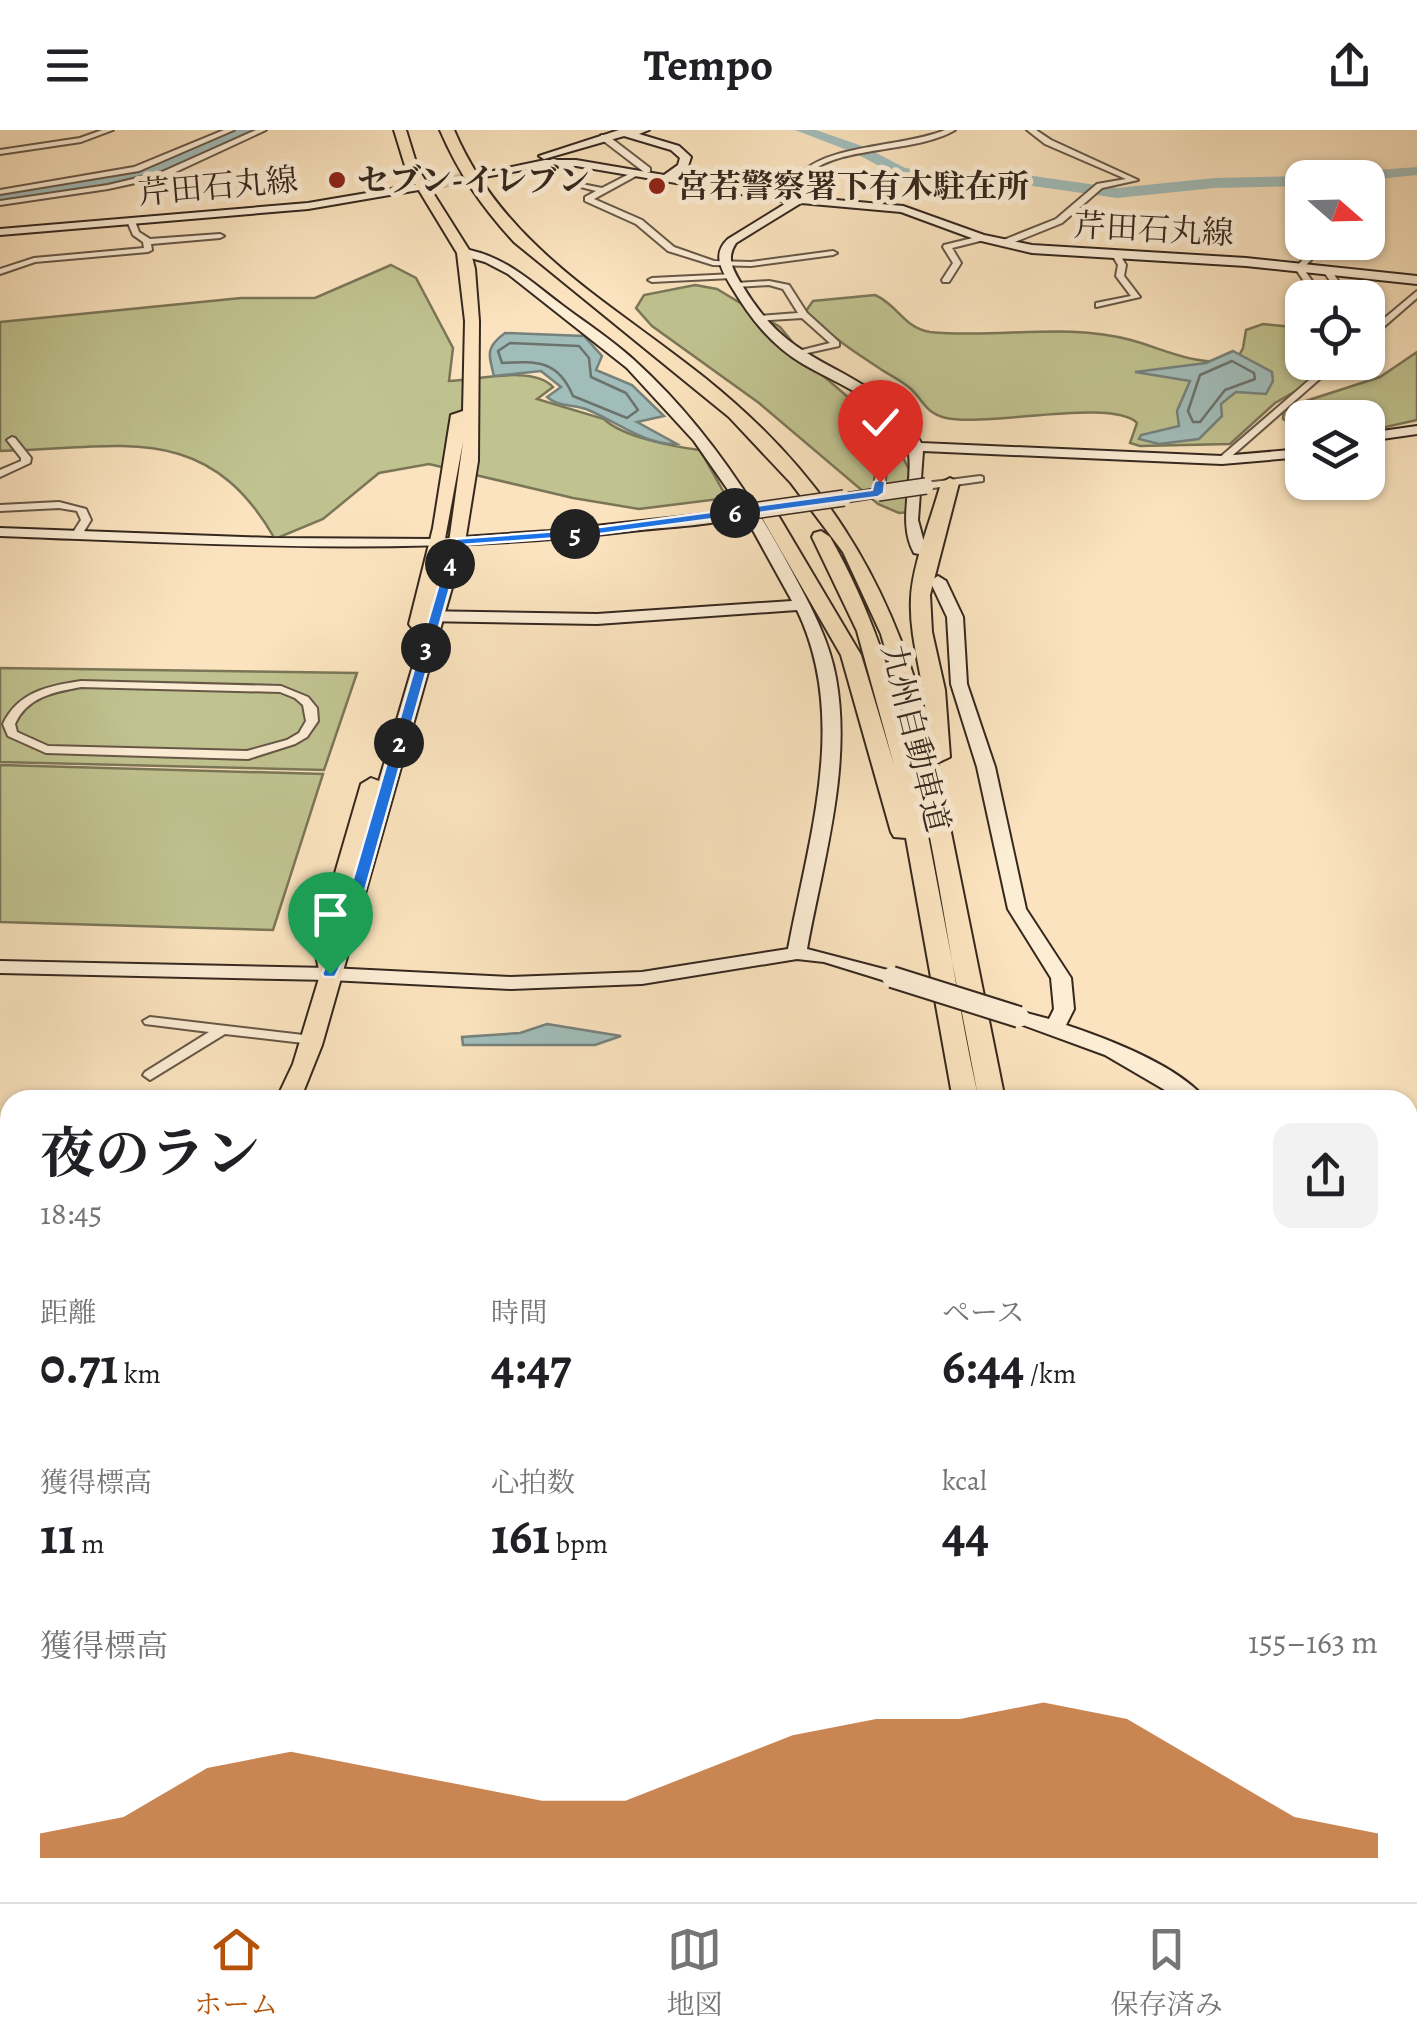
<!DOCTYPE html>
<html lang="ja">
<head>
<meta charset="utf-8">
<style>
	body { margin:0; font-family:Alegreya,"Noto Serif JP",serif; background:#f2f2f2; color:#202124; height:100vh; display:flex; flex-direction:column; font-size:38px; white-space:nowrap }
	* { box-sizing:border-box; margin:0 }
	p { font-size:32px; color:#757577 }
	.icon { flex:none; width:55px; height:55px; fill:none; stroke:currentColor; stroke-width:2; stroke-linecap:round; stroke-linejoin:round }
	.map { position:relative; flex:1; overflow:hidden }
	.panel { position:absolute; left:0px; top:960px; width:1418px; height:812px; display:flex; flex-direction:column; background:#fff; border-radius:30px 30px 0 0; box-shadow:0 2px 8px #0004 }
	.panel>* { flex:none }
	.needle { width:65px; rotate:110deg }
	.controls { position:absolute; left:1285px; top:30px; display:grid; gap:20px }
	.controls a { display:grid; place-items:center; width:100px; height:100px; border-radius:20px; background:#fff; box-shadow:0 2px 8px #0004; font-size:50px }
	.pin { position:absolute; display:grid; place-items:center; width:85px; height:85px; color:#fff; margin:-102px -42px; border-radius:50% 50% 50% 0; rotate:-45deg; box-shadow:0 0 10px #0007 }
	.pin .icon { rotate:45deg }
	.km { position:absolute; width:50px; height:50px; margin:-25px; border-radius:50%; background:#222; color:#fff; font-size:28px; line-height:50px; text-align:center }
	.round { display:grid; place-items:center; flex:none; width:105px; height:105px; border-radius:20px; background:#f2f2f2 }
	.overview { display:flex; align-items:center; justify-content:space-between; height:170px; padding:0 40px }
	h1 { font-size:55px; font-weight:700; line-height:75px }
	.figures { display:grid; grid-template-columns:repeat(3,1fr); gap:15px; height:170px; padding:10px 40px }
	.figures div { display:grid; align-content:center }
	.figures b { font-size:50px; font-weight:700 }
	.figures small { font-size:28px; font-weight:400 }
	.figures p { font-size:28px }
	.chart { height:280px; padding:20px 40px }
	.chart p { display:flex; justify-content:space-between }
	.chart svg { width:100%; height:180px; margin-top:10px; fill:#b45309; opacity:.7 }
	header { display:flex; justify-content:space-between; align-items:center; height:130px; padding:0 40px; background:#fff; font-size:45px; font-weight:700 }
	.tabs { display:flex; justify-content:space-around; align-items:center; height:140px; border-top:2px solid #e0e0e0; background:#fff; font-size:28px; color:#757577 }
	.tabs a { display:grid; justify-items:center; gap:5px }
	.tabs .on { color:#b45309 }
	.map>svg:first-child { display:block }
</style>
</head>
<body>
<header><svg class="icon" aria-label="menu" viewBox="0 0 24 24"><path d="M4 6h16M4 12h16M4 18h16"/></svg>Tempo<svg class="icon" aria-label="share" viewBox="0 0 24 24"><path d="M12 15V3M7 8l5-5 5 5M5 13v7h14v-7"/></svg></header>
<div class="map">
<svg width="1417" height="1772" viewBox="0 0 1417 1772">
	<rect width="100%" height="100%" fill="#fae3be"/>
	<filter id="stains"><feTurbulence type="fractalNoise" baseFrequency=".002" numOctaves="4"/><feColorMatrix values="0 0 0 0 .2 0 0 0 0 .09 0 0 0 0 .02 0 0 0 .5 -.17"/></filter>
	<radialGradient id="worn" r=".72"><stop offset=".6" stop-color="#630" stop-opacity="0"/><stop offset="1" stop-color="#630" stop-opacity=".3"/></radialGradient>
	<g fill="#c0c390" stroke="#7b7658" stroke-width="2.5">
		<path d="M 391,135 L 416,148 L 453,218 L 449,251 C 478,250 533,235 553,257 L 537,269 L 604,289 C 622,307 675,317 700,320 L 727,368 L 639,379 L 573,368 L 429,334 L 379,343 L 323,389 L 275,409 C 206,288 119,319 0,321 L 0,192 L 241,168 L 315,168 Z"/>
		<polygon points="695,155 717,159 780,197 813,237 892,305 916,354 909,382 899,383 878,374 759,273 652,196 636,178 644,165"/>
		<path d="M 875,165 C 898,175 904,198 930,202 C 997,209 1065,192 1131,210 C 1167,220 1198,238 1237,229 L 1243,218 L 1246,200 L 1263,194 L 1302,198 L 1302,232 L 1345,233 L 1275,273 L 1230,314 L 1140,316 L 1130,313 L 1137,293 C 1113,268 987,297 946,288 C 927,284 924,272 912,260 C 903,251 889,245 879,238 C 853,221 827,204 806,181 L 813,171 Z"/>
		<polygon points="1417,222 1417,290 1368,301 1368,288 1302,288 1302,302 1283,289 1284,278 1380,247"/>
		<polygon points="0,538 357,543 324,640 0,632"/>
		<polygon points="0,635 323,644 273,800 0,792"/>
		<polygon points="1408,1222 1417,1223 1417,1340 1408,1339"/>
		<polygon points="441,1762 834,1762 837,1772 432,1772"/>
		<polygon points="981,1762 1073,1763 1092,1772 977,1772"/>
	</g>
	<g fill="#a1bdba" stroke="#76817c" stroke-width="2.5">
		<path d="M 505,203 L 584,206 L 602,226 L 596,240 L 632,255 L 664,286 L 637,292 L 677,314 C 646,316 614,290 586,279 C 572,274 558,277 547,267 L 561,257 L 541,241 L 494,246 C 488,223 486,217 505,203 Z"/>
		<polygon points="1233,221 1272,242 1273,251 1266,264 1236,262 1221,274 1222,286 1199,309 1159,314 1139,309 1141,305 1179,296 1177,281 1190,251 1135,242 1206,233"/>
		<polygon points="547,894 621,906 595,915 463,915 462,907 520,903"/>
	</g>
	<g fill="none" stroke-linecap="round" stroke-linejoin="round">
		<g stroke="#6c726c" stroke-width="2.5">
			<path d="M 510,213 L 579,216 L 589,228 L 591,247 L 626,263 L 638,280 L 627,288 L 573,266 C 558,230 537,231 502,233 L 498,221 Z"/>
			<polygon points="1232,231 1254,243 1255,249 1225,260 1200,292 1193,292 1188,281 1200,245"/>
		</g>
		<g fill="#a1bdba" fill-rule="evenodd">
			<path d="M 233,0 L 252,0 C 201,41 66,64 0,74 L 0,64 L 121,42 Z"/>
			<polygon points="795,0 816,0 865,17 905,38 928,41 1033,46 1117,58 1214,48 1302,46 1306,48 1302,48 1302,56 1214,58 1117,68 1033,56 928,51 896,45 855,23"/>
			<polygon points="1417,37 1417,45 1368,50 1331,48 1338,43"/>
			<polygon points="10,1180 10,1206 0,1209 0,1183"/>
			<polygon points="1408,1271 1417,1273 1417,1299 1408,1296"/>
		</g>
		<polyline stroke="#d3be9e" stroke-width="11" stroke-dasharray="11 6" stroke-linecap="butt" points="438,54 479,45"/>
		<defs>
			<g id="street">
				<polygon points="102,0 113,0 81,12 0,24 0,20 80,8"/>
				<polygon points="224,0 234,0 139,41 0,64 0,60 134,37"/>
				<polygon points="256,0 266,0 167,46 108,59 0,75 0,71 108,55 162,42"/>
				<path d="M 945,0 L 955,0 C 917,23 838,16 810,43 C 803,51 800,62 794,71 L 787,69 C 794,61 796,50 803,42 C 829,15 908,16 945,0 Z"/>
				<polygon points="1027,0 1036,0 1051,10 1138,50 1102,58 1062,93 1007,115 1001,115 1001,111 1056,89 1097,54 1126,49 1045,14"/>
				<polygon points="601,5 607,5 650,38 650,42 644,42 601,9"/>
				<polygon points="633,42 636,42 636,46 594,69 642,90 674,117 714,131 751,132 833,121 837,123 833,125 751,136 713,135 668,121 636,94 585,71 585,67 596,61 573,55 577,53 602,58"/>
				<polygon points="131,89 135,91 139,102 150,109 220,104 224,106 220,108 151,114 152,120 148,122 35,132 0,144 0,139 34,128 144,118 143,112 133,105 127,91"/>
				<polygon points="981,106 984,106 984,110 952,118 961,133 949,152 943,152 942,150 953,133 943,117 944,115"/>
				<polygon points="1313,119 1320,121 1303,138 1317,158 1313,161 1310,160 1295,138"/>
				<polygon points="1113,123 1120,125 1126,135 1124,146 1140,167 1096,177 1096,173 1131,166 1116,146 1118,135 1112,125"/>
				<polygon points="1325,140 1331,140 1343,158 1342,160 1336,160 1324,142"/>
				<polygon points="734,144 735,146 731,148 652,152 648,150 652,148"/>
				<polygon points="769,151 789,155 807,183 839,212 839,216 794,226 794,222 830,213 802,188 755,191 754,189 758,186 798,183 783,159 769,155 736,157 732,155 736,153"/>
				<polygon points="1417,161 1417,168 1371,208 1368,208 1368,202"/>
				<polygon points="1302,231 1302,232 1310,232 1310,236 1320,241 1329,232 1339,232 1225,332 1219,332 1219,328 1315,245 1302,239"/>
				<path d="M 864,259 C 895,285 889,327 883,363 L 878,366 L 873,363 C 880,322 883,298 859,262 Z"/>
				<polygon points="12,307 15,308 31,328 30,333 0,347 0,340 21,331 21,328 7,310"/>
				<polygon points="980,346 983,347 983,351 926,359 921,356 926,353"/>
				<polygon points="59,372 86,379 91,390 81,406 73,406 72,404 81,390 77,381 59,378 0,381 0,375"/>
				<path d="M 81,551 L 281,556 L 308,567 L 317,578 L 318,591 L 307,607 L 295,614 L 248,629 L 46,623 L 8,606 L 3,594 C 18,562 48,556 81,551 ZM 81,557 L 280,562 L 295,568 L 303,575 L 306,591 L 299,603 L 287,610 L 247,621 L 48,616 L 17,602 L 15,594 C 27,567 54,562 81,557 Z"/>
				<polygon points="150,887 312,906 319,910 312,914 225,904 150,950 143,945 145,942 209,902 145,894 143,891"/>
				<path d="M 10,1067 C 10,1077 12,1088 0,1091 C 0,1081 0,1070 10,1067 Z"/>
				<polygon points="1408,1125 1417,1128 1417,1139 1408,1136"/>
				<path d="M 1408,1579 L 1417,1585 L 1417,1608 C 1404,1604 1407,1590 1408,1579 Z"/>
				<polygon points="145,1762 165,1762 161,1772 141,1772"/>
			</g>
			<g id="secondary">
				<path d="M 649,0 L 639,4 L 679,16 L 691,27 L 687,39 L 675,47 L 769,64 L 903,76 L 984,105 L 1032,115 L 1246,128 L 1417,146 L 1417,154 L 1246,136 L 1032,123 L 977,110 L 901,82 L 801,73 L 736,113 C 725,129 734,141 742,155 C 786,229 826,226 887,271 C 902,283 913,296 921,313 L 1222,326 L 1302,319 L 1302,327 L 1222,334 L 923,321 L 918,390 L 926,420 L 919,424 L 914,423 C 891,381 929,329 894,291 C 869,265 834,252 803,234 C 771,215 750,188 731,156 C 721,139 712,124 728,109 L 788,72 L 576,36 L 545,36 L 479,48 L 474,45 L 545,30 L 576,30 L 664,45 L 678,35 L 680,28 L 671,20 L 624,6 L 544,29 L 539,26 L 619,0 Z"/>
				<polygon points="438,51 443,54 442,56 308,79 0,105 0,99 308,73"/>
				<path d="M 464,119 C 505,126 530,151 562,175 C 586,193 612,210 634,230 C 698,288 748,360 789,436 C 808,471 829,508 836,548 C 852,637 823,731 807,819 L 899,843 L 902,847 L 892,853 L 824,832 L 797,829 L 642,854 L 511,859 L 330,850 L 0,843 L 0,831 L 330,838 L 511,847 L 642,842 L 788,819 C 809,707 849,588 797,480 L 597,494 L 420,491 L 412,486 L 420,481 L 597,484 L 792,471 L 744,384 C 722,396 660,397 632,401 C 421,427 211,414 0,406 L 0,398 L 272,408 L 435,409 L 549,401 L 742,380 L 694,311 L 627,238 L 508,144 L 485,132 L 460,125 L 460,121 Z"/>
				<polygon points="1417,296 1417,304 1368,311 1368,303"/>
				<polygon points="878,359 885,363 883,366 844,372 837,368 844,364"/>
				<path d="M 938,446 L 946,451 L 963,487 L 967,554 L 995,637 L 1026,779 L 1071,848 L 1074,879 L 1066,895 C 1108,909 1179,936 1206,970 L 1182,970 L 1105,925 L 1012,891 L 1009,887 L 1019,881 L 1049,889 L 1054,879 L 1051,848 L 1008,779 L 977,637 L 951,554 L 947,487 L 930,451 Z"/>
				<polygon points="1417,1115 1417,1131 1408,1132 1408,1116"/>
			</g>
			<g id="primary">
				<path d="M 394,0 L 406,0 L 418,39 L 471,123 L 475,139 L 479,191 L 478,331 L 465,412 L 322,915 L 300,970 L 276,970 L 293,934 L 320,845 L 314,815 L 361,654 L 371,648 L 379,651 L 424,498 L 412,498 L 409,494 L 433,398 L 451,285 L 463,281 L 465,191 L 457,123 L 406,39 ZM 463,312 L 449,412 L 436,457 Z"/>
				<polygon points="10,1142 10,1162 0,1165 0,1145"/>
				<polygon points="1408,1566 1417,1569 1417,1595 1408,1592"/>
				<polygon points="573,1762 608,1762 613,1772 577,1772"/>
			</g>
			<g id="highway">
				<path d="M 440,0 L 454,0 C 504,117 610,172 705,248 C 821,341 887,445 926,587 C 924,547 909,509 911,469 C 912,435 932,387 941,353 L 950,348 L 959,353 L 930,465 L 932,502 L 945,560 L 950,627 L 937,633 L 1005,970 L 953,970 L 906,708 L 894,707 L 891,702 L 841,525 L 757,379 L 760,375 L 772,375 L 861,525 L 894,635 L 857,501 L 812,407 L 814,403 L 821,401 L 830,407 C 927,578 936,778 978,966 L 906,591 L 881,504 L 843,422 L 791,353 L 729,287 L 514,112 C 482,77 459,44 440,0 Z"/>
				<polygon points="1408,1729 1417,1733 1417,1772 1403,1768 1404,1772 1365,1772 1361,1762 1408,1762"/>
			</g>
		</defs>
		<use href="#street" stroke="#675747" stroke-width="4"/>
		<use href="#secondary" stroke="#36281f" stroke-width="4"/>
		<use href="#primary" stroke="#36281f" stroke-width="4"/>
		<use href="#highway" stroke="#36281f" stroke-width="4"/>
		<use href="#street" fill="#fcedd5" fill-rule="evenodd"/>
		<use href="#secondary" fill="#fcedd5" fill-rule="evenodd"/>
		<use href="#primary" fill="#fae3be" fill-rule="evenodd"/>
		<use href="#highway" fill="#fae3be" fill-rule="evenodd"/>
		<defs>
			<g id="secondary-bridge-far1">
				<polyline points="878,363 926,356"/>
				<polyline points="738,383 844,368"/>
			</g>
			<polyline id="secondary-bridge" points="892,847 1019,887"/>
		</defs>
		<use href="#secondary-bridge-far1" stroke="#36281f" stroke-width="18" stroke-linecap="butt"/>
		<use href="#secondary-bridge" stroke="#36281f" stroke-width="24" stroke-linecap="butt"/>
		<use href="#secondary-bridge-far1" stroke="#fcedd5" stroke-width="15"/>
		<use href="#secondary-bridge" stroke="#fcedd5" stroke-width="20"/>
	</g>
	<polygon fill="#1a73e8" stroke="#fff" stroke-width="2.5" points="880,349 885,352 884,363 878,367 585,406 462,415 348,821 335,847 324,847 322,844 332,821 452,409 585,399 872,360 874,352"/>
	<g fill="#8f2418" stroke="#fcedd5" stroke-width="4">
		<circle cx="337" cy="50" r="10"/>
		<circle cx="657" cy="56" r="10"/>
	</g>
	<g text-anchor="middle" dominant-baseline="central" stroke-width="10" stroke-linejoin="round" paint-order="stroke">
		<g font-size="32" font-weight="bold" fill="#36281f" stroke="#fcedd5" text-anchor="start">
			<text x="357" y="50">セブン-イレブン</text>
			<text x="677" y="56">宮若警察署下有木駐在所</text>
		</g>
		<g font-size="32" fill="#36281f" stroke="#fcedd5">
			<text transform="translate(218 56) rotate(-5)">芹田石丸線</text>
			<text transform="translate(1154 99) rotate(3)">芹田石丸線</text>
			<text transform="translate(916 608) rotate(76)">九州自動車道</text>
		</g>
	</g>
	<rect width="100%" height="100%" filter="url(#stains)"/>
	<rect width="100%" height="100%" fill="url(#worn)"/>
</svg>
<div class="controls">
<a><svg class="needle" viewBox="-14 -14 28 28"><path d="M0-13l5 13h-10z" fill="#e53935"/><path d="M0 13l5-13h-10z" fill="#757577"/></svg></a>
<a><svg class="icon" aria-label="locate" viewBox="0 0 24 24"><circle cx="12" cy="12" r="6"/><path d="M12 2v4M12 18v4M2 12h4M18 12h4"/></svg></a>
<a><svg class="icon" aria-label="layers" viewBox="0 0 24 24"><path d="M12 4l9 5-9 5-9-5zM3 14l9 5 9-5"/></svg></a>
</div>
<div class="pin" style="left:330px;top:844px;background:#1e9e55"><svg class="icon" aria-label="arrive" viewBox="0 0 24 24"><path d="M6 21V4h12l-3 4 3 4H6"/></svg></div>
<div class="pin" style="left:880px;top:352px;background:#d93025"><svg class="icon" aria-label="check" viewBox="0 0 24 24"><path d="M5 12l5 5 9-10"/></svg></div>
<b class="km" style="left:399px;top:613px">2</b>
<b class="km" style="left:426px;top:518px">3</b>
<b class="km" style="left:450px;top:434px">4</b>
<b class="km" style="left:575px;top:404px">5</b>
<b class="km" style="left:735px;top:383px">6</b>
<section class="panel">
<div class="overview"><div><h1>夜のラン</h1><p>18:45</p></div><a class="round"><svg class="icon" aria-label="share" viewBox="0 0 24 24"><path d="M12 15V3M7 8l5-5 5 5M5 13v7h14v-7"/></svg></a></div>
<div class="figures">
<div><p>距離</p><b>0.71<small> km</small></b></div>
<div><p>時間</p><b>4:47</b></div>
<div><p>ペース</p><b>6:44<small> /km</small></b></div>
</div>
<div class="figures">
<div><p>獲得標高</p><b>11<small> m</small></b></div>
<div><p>心拍数</p><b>161<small> bpm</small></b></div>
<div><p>kcal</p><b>44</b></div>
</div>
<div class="chart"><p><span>獲得標高</span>155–163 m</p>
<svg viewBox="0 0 160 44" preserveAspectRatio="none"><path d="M0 44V38L10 34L20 22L30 18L40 22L50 26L60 30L70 30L80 22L90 14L100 10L110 10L120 6L130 10L140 22L150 34L160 38V44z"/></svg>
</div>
</section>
</div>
<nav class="tabs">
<a class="on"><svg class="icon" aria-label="home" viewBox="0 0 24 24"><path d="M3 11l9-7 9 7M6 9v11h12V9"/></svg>ホーム</a>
<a><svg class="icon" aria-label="map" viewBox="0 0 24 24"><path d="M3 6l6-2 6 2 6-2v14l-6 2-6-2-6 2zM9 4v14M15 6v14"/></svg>地図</a>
<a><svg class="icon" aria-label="saved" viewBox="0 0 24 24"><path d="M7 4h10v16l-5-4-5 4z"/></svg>保存済み</a>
</nav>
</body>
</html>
